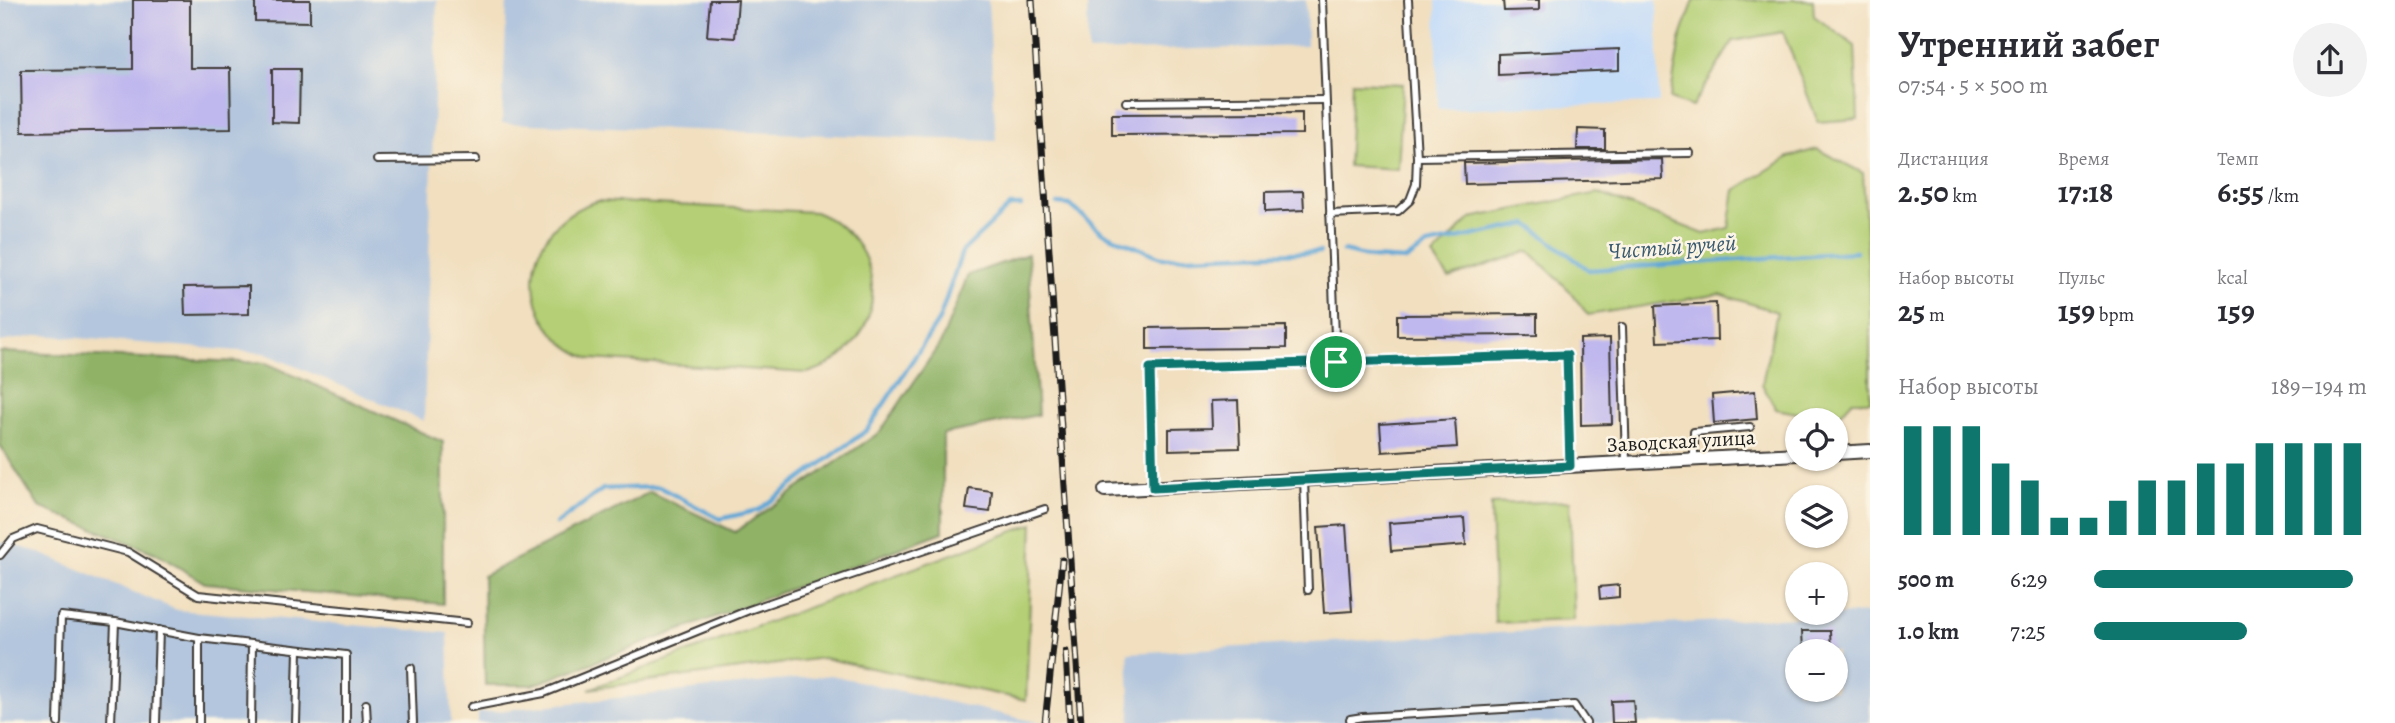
<!DOCTYPE html>
<html lang="ru">
<head>
<meta charset="utf-8">
<style>
	body { margin:0; font-family:Alegreya,serif; background:#f2f2f3; color:#2b2b33; height:100vh; display:flex; flex-direction:column; font-size:26px; white-space:nowrap }
	* { box-sizing:border-box; margin:0 }
	p { font-size:23px; color:#7c7c81 }
	.icon { flex:none; width:38px; height:38px; fill:none; stroke:currentColor; stroke-width:2; stroke-linecap:round; stroke-linejoin:round }
	.map { position:relative; flex:1; overflow:hidden }
	.drawer { display:flex; flex-direction:column; background:#fff; width:525px }
	.drawer>* { flex:none }
	.tools { position:absolute; left:1785px; top:408px; display:grid; gap:14px }
	.tools a { display:grid; place-items:center; width:63px; height:63px; border-radius:50%; background:#fff; box-shadow:0 2px 5px #0004; font-size:35px }
	.pin { position:absolute; display:grid; place-items:center; width:60px; height:60px; color:#fff; margin:-30px; border:4px solid #fff; border-radius:50%; box-shadow:0 2px 7px #0007 }
	.round { display:grid; place-items:center; flex:none; width:74px; height:74px; border-radius:37px; background:#f2f2f3 }
	.headline { display:flex; align-items:center; justify-content:space-between; height:119px; padding:0 28px }
	h1 { font-size:38px; font-weight:700; line-height:52px }
	.stats { display:grid; grid-template-columns:repeat(3,1fr); gap:10px; height:119px; padding:7px 28px }
	.stats div { display:grid; align-content:center }
	.stats b { font-size:30px; font-weight:700 }
	.stats small { font-size:19px; font-weight:400 }
	.stats p { font-size:19px }
	.chart { height:196px; padding:14px 28px }
	.chart p { display:flex; justify-content:space-between }
	.chart svg { width:100%; height:126px; margin-top:7px; stroke:#0f766e; stroke-width:6 }
	ul { padding:0 28px; list-style:none; font-size:23px }
	li { display:grid; grid-template-columns:112px 84px 1fr; align-items:center; height:52px }
	li i { height:18px; border-radius:9px; background:#0f766e }
	main { display:flex; flex:1; min-height:0 }
	.map>svg:first-child { display:block }
</style>
</head>
<body>
<main>
<div class="map">
<svg width="1870" height="723" viewBox="0 0 1870 723">
	<rect width="100%" height="100%" fill="#fcf5e5"/>
	<filter id="ink" filterUnits="userSpaceOnUse"><feTurbulence type="fractalNoise" baseFrequency=".0143" numOctaves="2"/><feDisplacementMap in="SourceGraphic" scale="14" xChannelSelector="R" yChannelSelector="G"/><feConvolveMatrix kernelMatrix="1 2 1 2 8 2 1 2 1" color-interpolation-filters="sRGB"/></filter>
	<filter id="wash" filterUnits="userSpaceOnUse"><feTurbulence type="fractalNoise" baseFrequency=".00686" numOctaves="4" result="noise"/><feDisplacementMap in="SourceGraphic" scale="28" xChannelSelector="R" yChannelSelector="G"/><feGaussianBlur stdDeviation="1.57" result="paint"/><feColorMatrix in="noise" values="0 0 0 0 0 0 0 0 0 0 0 0 0 0 0 0 0 1.4 0 .05"/><feComposite in="paint" operator="in"/></filter>
	<g filter="url(#wash)">
		<rect width="100%" height="100%" fill="#f1dfbf"/>
		<polygon fill="#c6ddf8" points="1436,0 1657,0 1659,103 1438,109"/>
		<g fill="#b4c6dd" fill-rule="evenodd">
			<polygon points="0,0 437,0 424,421 264,353 41,335 0,342"/>
			<polygon points="507,0 988,0 996,141 502,123"/>
			<polygon points="1087,0 1306,0 1307,46 1088,52"/>
			<polygon points="0,542 35,551 177,610 448,633 451,723 0,723"/>
			<path d="M 1870,613 L 1870,723 L 1131,723 L 1128,653 ZM 1797,651 L 1836,651 L 1836,690 L 1797,690 Z"/>
			<polygon points="831,675 1041,723 478,723 478,713"/>
		</g>
		<g fill="#b4cf74" stroke="#687648" stroke-width="2">
			<polygon points="1694,0 1813,0 1814,16 1855,46 1858,119 1818,122 1783,32 1733,41 1692,107 1670,99 1680,40"/>
			<polygon points="1352,82 1403,84 1398,169 1348,166"/>
			<polygon points="1817,149 1863,173 1870,301 1870,401 1852,401 1834,420 1776,409 1762,384 1777,312 1720,294 1588,315 1569,290 1529,251 1449,278 1433,256 1471,218 1598,193 1704,234 1729,228 1735,190 1789,157"/>
			<path d="M 598,201 L 815,212 C 896,244 889,350 807,373 L 591,359 C 512,329 516,224 598,201 Z"/>
			<polygon points="1570,501 1574,620 1495,623 1491,504"/>
			<polygon points="1033,524 1026,700 823,658 589,689"/>
		</g>
		<g fill="#8fb266" stroke="#566741" stroke-width="2">
			<polygon points="1028,254 1038,415 943,434 943,532 533,685 485,685 483,576 650,492 735,532 880,432 941,342 968,275"/>
			<polygon points="0,352 266,363 443,442 443,604 205,583 155,553 39,507 0,445"/>
		</g>
		<g fill="none" stroke-linecap="round" stroke-linejoin="round">
			<g stroke="#5ea6d5" stroke-width="4.5">
				<polyline points="1058,204 1070,205 1103,233 1163,258 1320,252"/>
				<polyline points="1343,251 1372,258 1406,260 1428,245 1528,224 1589,270 1856,252"/>
				<polyline points="556,524 603,489 659,487 720,519 759,510 867,430 939,320 962,252 1010,206 1021,206"/>
			</g>
		</g>
		<g id="blocks">
			<g fill="#bfb8ee">
				<polygon points="133,0 190,0 190,68 230,68 231,129 22,132 21,70 133,69"/>
				<polygon points="255,0 310,0 310,22 255,21"/>
				<polygon points="710,0 738,0 735,38 707,36"/>
				<polygon points="1503,0 1539,0 1539,10 1504,11"/>
				<polygon points="1619,49 1619,70 1498,75 1498,54"/>
				<polygon points="272,69 300,69 299,123 272,122"/>
				<polygon points="1302,113 1302,134 1112,135 1112,114"/>
				<polygon points="1578,129 1605,130 1605,149 1577,149"/>
				<polygon points="1662,159 1663,179 1465,184 1464,163"/>
				<polygon points="1303,191 1304,210 1265,212 1265,192"/>
				<polygon points="249,286 249,314 185,315 184,287"/>
				<polygon points="1716,303 1717,340 1657,342 1655,306"/>
				<polygon points="1537,314 1537,335 1397,336 1397,315"/>
				<polygon points="1286,326 1286,348 1147,349 1147,328"/>
				<polygon points="1610,338 1612,424 1581,425 1580,339"/>
				<polygon points="1755,391 1757,419 1714,423 1712,395"/>
				<polygon points="1238,400 1240,448 1169,450 1169,429 1212,428 1211,401"/>
				<polygon points="1455,419 1457,447 1382,452 1380,424"/>
				<polygon points="969,488 992,491 990,512 966,509"/>
				<polygon points="1464,518 1466,545 1391,551 1389,523"/>
				<polygon points="1346,525 1352,611 1324,613 1318,527"/>
				<polygon points="1619,585 1619,597 1600,599 1599,587"/>
				<polygon points="1802,631 1830,631 1831,651 1803,651"/>
				<polygon points="1633,700 1635,723 1612,723 1611,701"/>
			</g>
		</g>
	</g>
	<g filter="url(#ink)">
		<use href="#blocks" fill-opacity="0" stroke="#3c3934" stroke-width="2"/>
		<g fill="none" stroke-linecap="round" stroke-linejoin="round">
			<defs>
				<g id="service">
					<polyline points="1322,0 1336,362"/>
					<polyline points="1126,102 1325,100"/>
					<polyline points="1417,157 1690,153"/>
					<polyline points="377,160 476,159"/>
					<polyline points="1330,214 1398,211 1410,200 1416,184 1417,157 1408,0"/>
					<polyline points="1622,327 1626,462"/>
					<polyline points="1694,459 1694,432 1750,427"/>
					<polyline points="1304,479 1308,590"/>
					<polyline points="1153,487 1150,368 1567,355 1570,465"/>
					<polyline points="0,555 13,539 37,529 128,552 198,595 467,623"/>
					<polyline points="199,638 199,723"/>
					<polyline points="411,668 413,723"/>
					<polyline points="366,704 367,723"/>
					<polyline points="471,707 544,693 749,610 1045,509"/>
					<polyline points="58,723 61,616 115,622 199,638 346,655 346,723"/>
					<polyline points="111,723 115,622"/>
					<polyline points="156,723 159,630"/>
					<polyline points="251,723 252,644"/>
					<polyline points="296,723 298,650"/>
					<polyline points="1351,723 1350,719 1363,717 1574,705 1586,723"/>
				</g>
				<g id="minor">
					<polyline points="1836,453 1870,451"/>
					<polyline points="1105,490 1797,454"/>
				</g>
			</defs>
			<use href="#service" stroke="#3c3934" stroke-width="10"/>
			<use href="#minor" stroke="#3c3934" stroke-width="16"/>
			<use href="#service" stroke="#fff" stroke-width="6"/>
			<use href="#minor" stroke="#fff" stroke-width="12"/>
			<defs>
				<g id="rail">
					<polyline points="1032,0 1081,723"/>
					<polyline points="1066,652 1070,723"/>
					<polyline points="1045,723 1062,560"/>
				</g>
			</defs>
			<use href="#rail" stroke="#1c1c1c" stroke-width="7"/>
			<use href="#rail" stroke="#fcf5e5" stroke-width="4.5" stroke-dasharray="13" stroke-linecap="butt"/>
		</g>
	</g>
	<g fill="none" stroke-linecap="round" stroke-linejoin="round" filter="url(#ink)">
		<defs>
			<polygon id="route" points="1567,355 1570,466 1153,488 1150,368"/>
		</defs>
		<use href="#route" stroke="#fff" stroke-width="14"/>
		<use href="#route" stroke="#0f766e" stroke-width="9"/>
	</g>
	<g text-anchor="middle" dominant-baseline="central" stroke-width="5" stroke-linejoin="round" paint-order="stroke">
		<g font-size="21" fill="#1c1c1c" stroke="#fcf5e5">
			<text transform="translate(1681 441) rotate(-3)">Заводская улица</text>
		</g>
		<g font-size="23" font-style="italic" fill="#3a5a6f" stroke="#fcf5e5">
			<text transform="translate(1672 247) rotate(-4)">Чистый ручей</text>
		</g>
	</g>
</svg>
<div class="tools">
<a><svg class="icon" aria-label="locate" viewBox="0 0 24 24"><circle cx="12" cy="12" r="6"/><path d="M12 2v4M12 18v4M2 12h4M18 12h4"/></svg></a>
<a><svg class="icon" aria-label="layers" viewBox="0 0 24 24"><path d="M12 4l9 5-9 5-9-5zM3 14l9 5 9-5"/></svg></a>
<a>+</a>
<a>−</a>
</div>
<div class="pin" style="left:1336px;top:362px;background:#1e9e55"><svg class="icon" aria-label="arrive" viewBox="0 0 24 24"><path d="M6 21V4h12l-3 4 3 4H6"/></svg></div>
</div>
<section class="drawer">
<div class="headline"><div><h1>Утренний забег</h1><p>07:54 · 5 × 500 m</p></div><a class="round"><svg class="icon" aria-label="share" viewBox="0 0 24 24"><path d="M12 15V3M7 8l5-5 5 5M5 13v7h14v-7"/></svg></a></div>
<div class="stats">
<div><p>Дистанция</p><b>2.50<small> km</small></b></div>
<div><p>Время</p><b>17:18</b></div>
<div><p>Темп</p><b>6:55<small> /km</small></b></div>
</div>
<div class="stats">
<div><p>Набор высоты</p><b>25<small> m</small></b></div>
<div><p>Пульс</p><b>159<small> bpm</small></b></div>
<div><p>kcal</p><b>159</b></div>
</div>
<div class="chart"><p><span>Набор высоты</span>189–194 m</p>
<svg viewBox="0 0 160 44" preserveAspectRatio="none"><path d="M5 44V6M15 44V6M25 44V6M35 44V19M45 44V25M55 44V38M65 44V38M75 44V32M85 44V25M95 44V25M105 44V19M115 44V19M125 44V12M135 44V12M145 44V12M155 44V12"/></svg>
</div>
<ul>
<li><b>500 m</b>6:29<i style="width:95%"></i></li>
<li><b>1.0 km</b>7:25<i style="width:56%"></i></li>
</ul>
</section>
</main>
</body>
</html>
